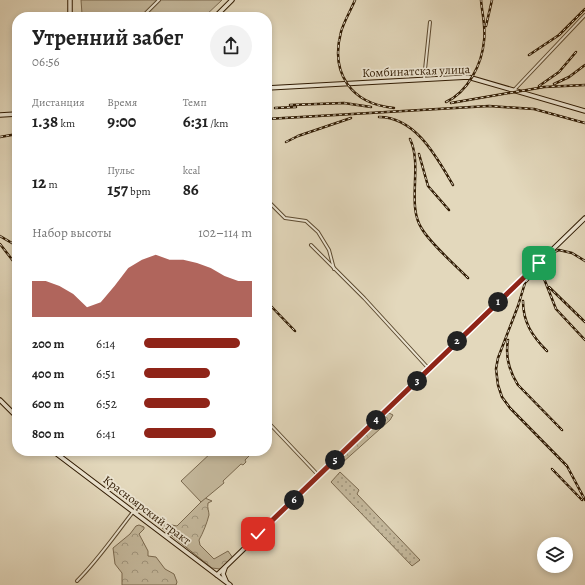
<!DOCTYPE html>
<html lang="ru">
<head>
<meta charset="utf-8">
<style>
	body { margin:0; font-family:Alegreya,serif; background:#f2f2f2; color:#222; height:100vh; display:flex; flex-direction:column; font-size:15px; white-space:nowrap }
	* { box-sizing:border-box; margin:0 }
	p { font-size:13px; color:#767676 }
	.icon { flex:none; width:22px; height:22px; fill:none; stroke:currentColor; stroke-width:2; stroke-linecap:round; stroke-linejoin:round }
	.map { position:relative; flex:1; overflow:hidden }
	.panel { position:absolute; left:12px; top:12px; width:260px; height:444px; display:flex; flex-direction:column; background:#fff; border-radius:16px; box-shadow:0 2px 6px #0003 }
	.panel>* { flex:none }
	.fabs { position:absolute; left:537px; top:537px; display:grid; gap:8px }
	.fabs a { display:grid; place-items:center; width:36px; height:36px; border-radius:50%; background:#fff; box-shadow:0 2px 6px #0003; font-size:20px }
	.pin { position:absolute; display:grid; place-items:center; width:34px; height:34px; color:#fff; margin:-17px; border-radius:8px; box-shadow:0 2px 6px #0006 }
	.km { position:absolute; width:20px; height:20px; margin:-10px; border-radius:50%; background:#222; color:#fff; font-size:11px; line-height:20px; text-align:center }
	.round { display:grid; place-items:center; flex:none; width:42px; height:42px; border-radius:21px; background:#f2f2f2 }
	.head { display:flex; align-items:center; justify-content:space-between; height:68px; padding:0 20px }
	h1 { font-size:22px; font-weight:700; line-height:30px }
	.metrics { display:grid; grid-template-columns:repeat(3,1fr); gap:6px; height:68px; padding:4px 20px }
	.metrics div { display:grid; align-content:center }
	.metrics b { font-size:17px; font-weight:700 }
	.metrics small { font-size:11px; font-weight:400 }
	.metrics p { font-size:11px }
	.chart { height:112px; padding:8px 20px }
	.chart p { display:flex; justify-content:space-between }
	.chart svg { width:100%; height:72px; margin-top:4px; fill:#8f2418; opacity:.7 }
	ul { padding:0 20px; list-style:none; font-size:13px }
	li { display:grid; grid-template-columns:64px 48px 1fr; align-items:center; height:30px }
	li i { height:10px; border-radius:5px; background:#8f2418 }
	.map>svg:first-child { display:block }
</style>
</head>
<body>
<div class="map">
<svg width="585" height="585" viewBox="0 0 585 585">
	<defs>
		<pattern id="grass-dots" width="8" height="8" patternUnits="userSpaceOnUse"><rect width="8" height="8" fill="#c4b89c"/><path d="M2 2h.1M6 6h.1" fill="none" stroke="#a0957d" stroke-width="1.8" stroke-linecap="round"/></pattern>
		<pattern id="forest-crowns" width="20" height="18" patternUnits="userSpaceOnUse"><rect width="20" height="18" fill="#c4b89c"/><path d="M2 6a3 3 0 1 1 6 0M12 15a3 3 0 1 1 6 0" fill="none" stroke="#a0957d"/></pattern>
	</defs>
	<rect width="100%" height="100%" fill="#e3d8bc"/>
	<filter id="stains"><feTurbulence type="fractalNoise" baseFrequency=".005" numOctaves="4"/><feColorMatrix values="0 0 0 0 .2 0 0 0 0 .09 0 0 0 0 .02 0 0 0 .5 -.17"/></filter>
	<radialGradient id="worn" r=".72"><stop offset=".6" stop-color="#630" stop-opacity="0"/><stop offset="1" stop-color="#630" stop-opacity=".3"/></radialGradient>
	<polygon fill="url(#grass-dots)" stroke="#7a694f" points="340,472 359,490 357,494 420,560 412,566 331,482"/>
	<g fill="url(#forest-crowns)" stroke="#7a694f">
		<polygon points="389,413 393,415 390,420 342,463 341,461 347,452"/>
		<path d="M 205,498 L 212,501 L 208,503 C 207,508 209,511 209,515 C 207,523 203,533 199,540 L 200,545 L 214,559 L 228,551 L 233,558 L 220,569 L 212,568 L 156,523 L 157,522 L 177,526 Z"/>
		<polygon points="139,525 144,527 144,529 139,534 148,551 148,556 156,557 165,569 174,574 177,582 176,585 122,585 122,573 115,564 113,548 130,534 136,526"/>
	</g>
	<g fill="#c4b89c" stroke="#7a694f">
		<polygon points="81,0 222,0 204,17 80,17 82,14"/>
		<polygon points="213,451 254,451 245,460 246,462 243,465 241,464 223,481 224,483 201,502 181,481"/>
	</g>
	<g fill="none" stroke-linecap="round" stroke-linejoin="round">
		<defs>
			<g id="minor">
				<polyline points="142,17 159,0"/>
				<polyline points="424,79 430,22"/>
				<polyline points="514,90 585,15"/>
				<polyline points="267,200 285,218 306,221 318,232 329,250 334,269"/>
				<polyline points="311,245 364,298 429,369"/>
				<polyline points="267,421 319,476"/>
				<path d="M 77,581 C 98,560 115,535 133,512"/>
			</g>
			<g id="secondary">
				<polyline points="70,17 70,0"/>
				<polyline points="215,17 232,0"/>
				<polyline points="267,88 468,77 585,111"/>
				<polyline points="0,115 17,114"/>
				<polyline points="0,400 17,417"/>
				<polyline points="53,451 230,585"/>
				<polyline points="225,568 223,574 226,581"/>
				<polyline points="217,575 585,218"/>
			</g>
		</defs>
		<use href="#minor" stroke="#5c4a30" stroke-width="4"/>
		<use href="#secondary" stroke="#2f1a02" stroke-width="5.5"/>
		<use href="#minor" stroke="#ede6d3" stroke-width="2"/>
		<use href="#secondary" stroke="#ede6d3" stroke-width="3.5"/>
		<defs>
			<g id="rail">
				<path d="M 355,0 C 351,10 344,21 341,32 C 330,73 351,104 394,108"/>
				<polyline points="486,26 492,0"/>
				<polyline points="529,55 559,35 585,9"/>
				<polyline points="554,84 569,77 585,65"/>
				<polyline points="539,86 559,72 576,52"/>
				<path d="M 446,102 C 468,92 482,64 484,41 C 486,28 482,13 481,0"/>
				<polyline points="451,103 544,87 585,85"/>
				<polyline points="290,105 344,103 371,107"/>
				<polyline points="275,108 296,107"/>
				<path d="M 379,117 C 416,117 437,158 453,185"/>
				<polyline points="267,119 489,106 534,109 585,123"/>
				<polyline points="0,137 17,134"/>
				<path d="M 410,139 C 423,166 406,205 422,229 C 431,244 455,265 468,278"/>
				<polyline points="286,142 298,136 351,118"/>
				<polyline points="419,154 428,186 449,210"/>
				<polyline points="0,236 17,246"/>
				<polyline points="0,244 17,266"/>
				<polyline points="585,261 572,253 559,250 554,252 525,283 518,306 498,358 496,369 498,385 502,397 510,408 567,466 585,500"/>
				<polyline points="545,262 541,271 556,309 585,340"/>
				<polyline points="549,287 585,322"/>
				<path d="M 523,301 C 523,322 532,336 547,351"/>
				<polyline points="267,302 295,331"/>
				<path d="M 508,340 C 505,357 509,371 518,385 L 562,430"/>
				<polyline points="552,469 582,500"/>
			</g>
		</defs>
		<use href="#rail" stroke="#2f1a02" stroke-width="2.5"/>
		<use href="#rail" stroke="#ede6d3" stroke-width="1" stroke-dasharray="3" stroke-linecap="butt"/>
	</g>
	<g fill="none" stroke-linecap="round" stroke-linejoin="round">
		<defs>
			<polyline id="route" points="258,534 539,263"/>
		</defs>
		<use href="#route" stroke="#fff" stroke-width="8"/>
		<use href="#route" stroke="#8f2418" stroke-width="5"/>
	</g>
	<g text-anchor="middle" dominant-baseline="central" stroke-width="3.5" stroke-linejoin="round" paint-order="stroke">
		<g font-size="12" fill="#2f1a02" stroke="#ede6d3">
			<text transform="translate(416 71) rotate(-2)">Комбинатская улица</text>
			<text transform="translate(147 510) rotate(37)">Красноярский тракт</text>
		</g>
	</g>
	<rect width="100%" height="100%" filter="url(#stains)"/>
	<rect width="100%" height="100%" fill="url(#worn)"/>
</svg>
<div class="fabs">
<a><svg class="icon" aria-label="layers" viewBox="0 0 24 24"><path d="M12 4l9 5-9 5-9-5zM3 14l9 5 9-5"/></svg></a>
</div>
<div class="pin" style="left:539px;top:263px;background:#1e9e55"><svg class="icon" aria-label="arrive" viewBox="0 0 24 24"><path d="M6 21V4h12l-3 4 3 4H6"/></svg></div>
<div class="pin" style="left:258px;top:534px;background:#d93025"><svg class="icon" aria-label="check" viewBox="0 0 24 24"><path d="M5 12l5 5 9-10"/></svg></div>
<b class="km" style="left:498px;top:302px">1</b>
<b class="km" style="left:457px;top:341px">2</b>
<b class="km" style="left:417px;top:381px">3</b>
<b class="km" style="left:376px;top:420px">4</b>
<b class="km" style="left:335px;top:460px">5</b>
<b class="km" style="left:294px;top:500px">6</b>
<section class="panel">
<div class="head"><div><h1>Утренний забег</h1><p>06:56</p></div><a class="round"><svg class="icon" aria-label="share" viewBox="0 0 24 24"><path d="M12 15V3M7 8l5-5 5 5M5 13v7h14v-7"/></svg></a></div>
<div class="metrics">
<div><p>Дистанция</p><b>1.38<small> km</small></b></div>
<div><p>Время</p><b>9:00</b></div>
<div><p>Темп</p><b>6:31<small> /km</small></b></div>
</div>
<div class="metrics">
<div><b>12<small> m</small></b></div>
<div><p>Пульс</p><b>157<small> bpm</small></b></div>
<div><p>kcal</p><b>86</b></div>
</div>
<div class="chart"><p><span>Набор высоты</span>102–114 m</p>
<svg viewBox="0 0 160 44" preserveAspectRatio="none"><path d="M0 44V22L10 22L20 25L30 30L40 38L50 35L60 25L70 14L80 9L90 6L100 9L110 9L120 11L130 14L140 19L150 22L160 22V44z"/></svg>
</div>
<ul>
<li><b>200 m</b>6:14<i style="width:89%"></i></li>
<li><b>400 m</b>6:51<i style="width:61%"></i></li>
<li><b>600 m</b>6:52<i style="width:61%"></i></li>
<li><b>800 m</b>6:41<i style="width:67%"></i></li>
</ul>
</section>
</div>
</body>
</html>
